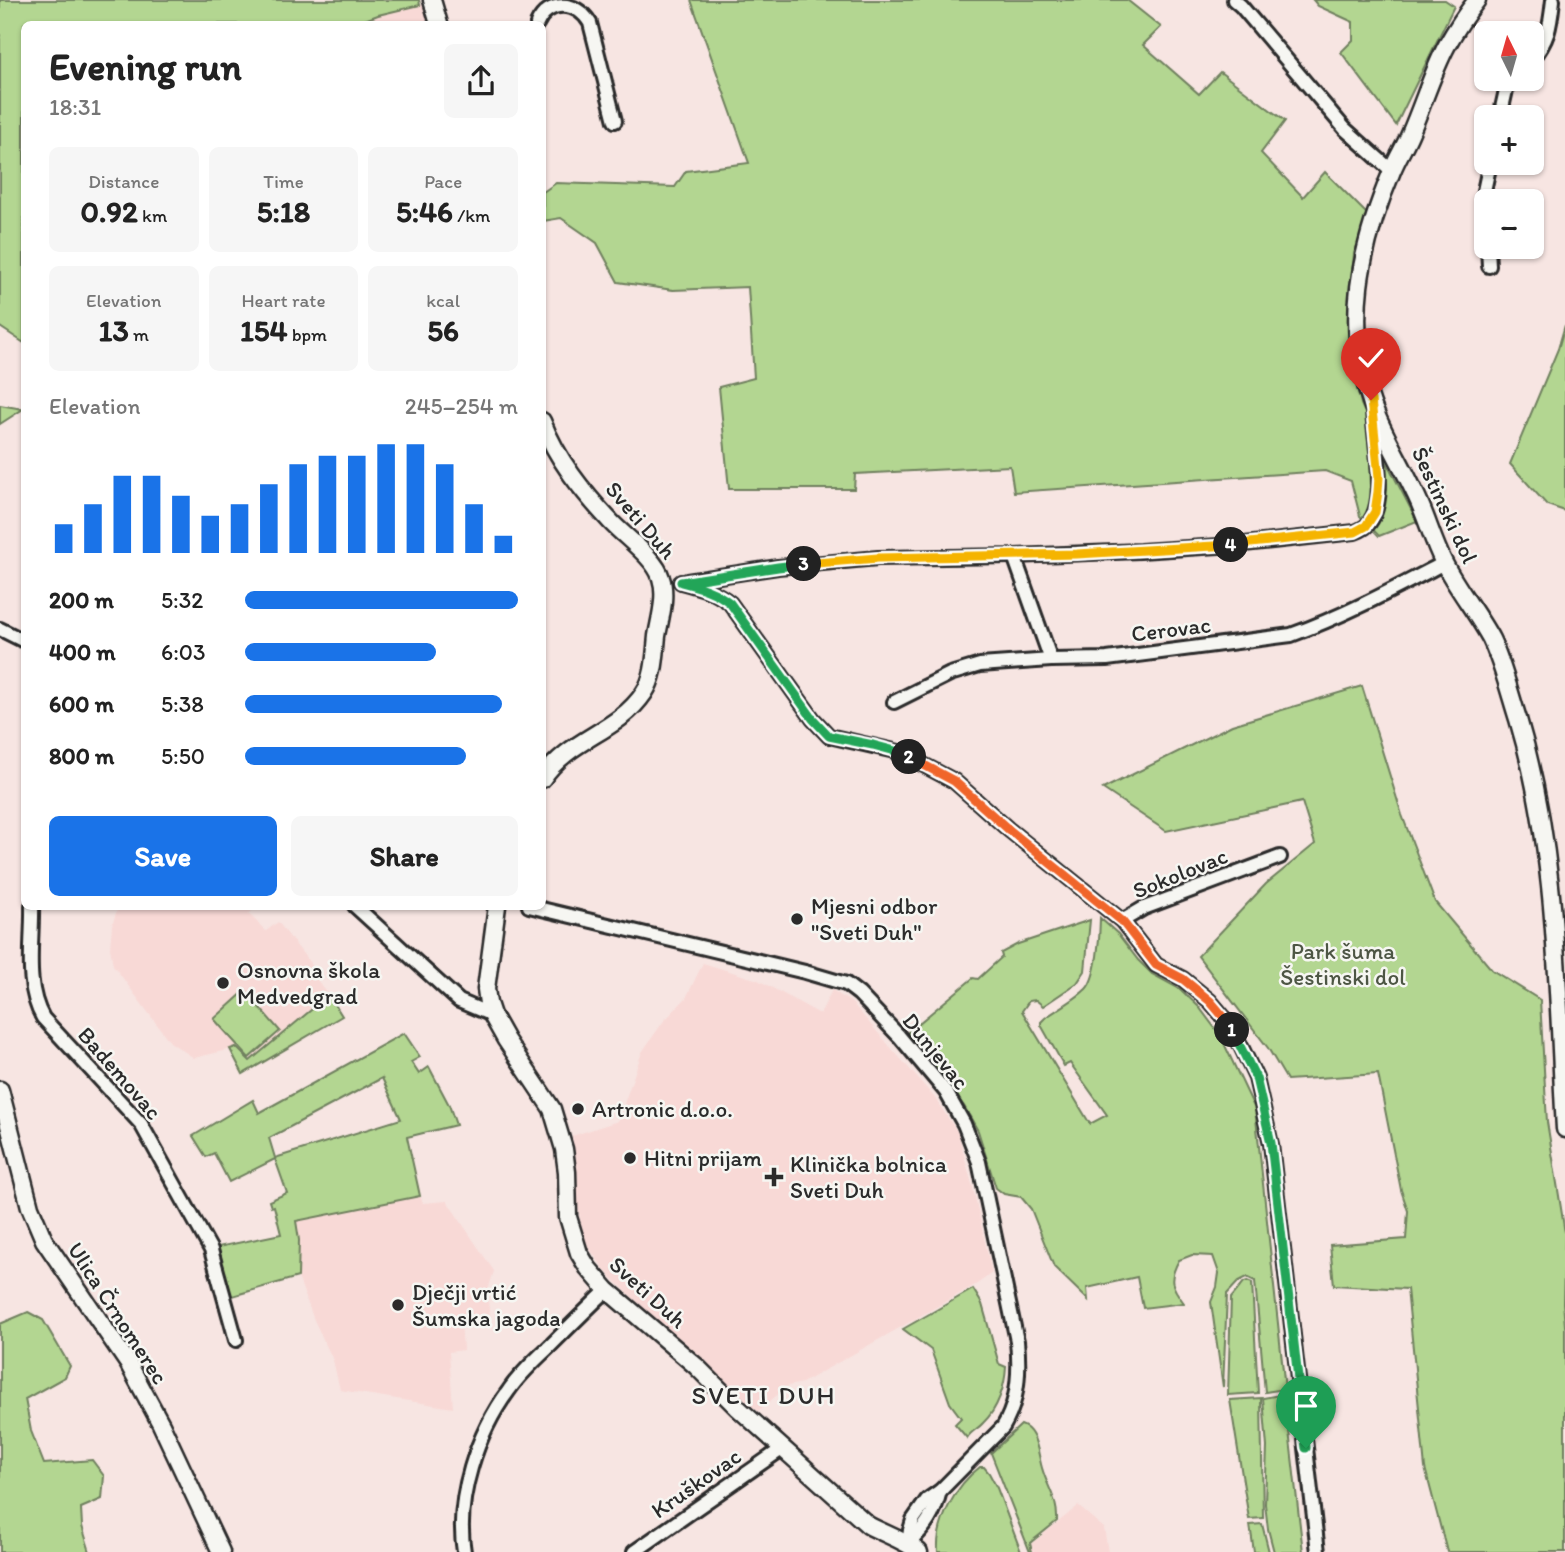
<!DOCTYPE html>
<html lang="en">
<head>
<meta charset="utf-8">
<style>
	body { margin:0; font-family:Itim,sans-serif; background:#f6f6f6; color:#222; height:100vh; display:flex; flex-direction:column; font-size:26px; white-space:nowrap }
	* { box-sizing:border-box; margin:0 }
	p { font-size:23px; color:#767676 }
	.icon { flex:none; width:38px; height:38px; fill:none; stroke:currentColor; stroke-width:2; stroke-linecap:round; stroke-linejoin:round }
	.map { position:relative; flex:1; overflow:hidden }
	.drawer { position:absolute; left:21px; top:21px; width:525px; height:889px; display:flex; flex-direction:column; background:#fff; border-radius:10px; box-shadow:0 2px 5px #0004 }
	.drawer>* { flex:none }
	.needle { width:46px; rotate:355deg }
	.fabs { position:absolute; left:1474px; top:21px; display:grid; gap:14px }
	.fabs a { display:grid; place-items:center; width:70px; height:70px; border-radius:10px; background:#fff; box-shadow:0 2px 5px #0004; font-size:35px }
	.pin { position:absolute; display:grid; place-items:center; width:60px; height:60px; color:#fff; margin:-72px -30px; border-radius:50% 50% 50% 0; rotate:-45deg; box-shadow:0 0 7px #0007 }
	.pin .icon { rotate:45deg }
	.km { position:absolute; width:35px; height:35px; margin:-18px; border-radius:50%; background:#222; color:#fff; font-size:19px; line-height:35px; text-align:center }
	.round { display:grid; place-items:center; flex:none; width:74px; height:74px; border-radius:10px; background:#f6f6f6 }
	.overview { display:flex; align-items:center; justify-content:space-between; height:119px; padding:0 28px }
	h1 { font-size:38px; font-weight:700; line-height:52px }
	.metrics { display:grid; grid-template-columns:repeat(3,1fr); gap:10px; height:119px; padding:7px 28px }
	.metrics div { display:grid; align-content:center; border-radius:10px; background:#f6f6f6; text-align:center }
	.metrics b { font-size:30px; font-weight:700 }
	.metrics small { font-size:19px; font-weight:400 }
	.metrics p { font-size:19px }
	.chart { height:196px; padding:14px 28px }
	.chart p { display:flex; justify-content:space-between }
	.chart svg { width:100%; height:126px; margin-top:7px; stroke:#1a73e8; stroke-width:6 }
	.primary-button { display:flex; gap:14px; margin-top:auto; padding:14px 28px }
	.primary-button a { flex:1; height:80px; border-radius:10px; background:#1a73e8; color:#fff; font-size:28px; font-weight:700; line-height:80px; text-align:center }
	.primary-button a+a { background:#f6f6f6; color:#222 }
	ul { padding:0 28px; list-style:none; font-size:23px }
	li { display:grid; grid-template-columns:112px 84px 1fr; align-items:center; height:52px }
	li i { height:18px; border-radius:9px; background:#1a73e8 }
	.map>svg:first-child { display:block }
</style>
</head>
<body>
<div class="map">
<svg width="1565" height="1552" viewBox="0 0 1565 1552">
	<rect width="100%" height="100%" fill="#f7e5e2"/>
	<filter id="ink" filterUnits="userSpaceOnUse"><feTurbulence type="fractalNoise" baseFrequency=".0143" numOctaves="2"/><feDisplacementMap in="SourceGraphic" scale="14" xChannelSelector="R" yChannelSelector="G"/><feConvolveMatrix kernelMatrix="1 2 1 2 8 2 1 2 1" color-interpolation-filters="sRGB"/></filter>
	<g filter="url(#ink)">
		<g fill="#f8d9d6">
			<polygon points="424,4 431,24 354,24 378,15"/>
			<polygon points="118,907 255,907 249,914 266,931 278,922 314,968 310,971 329,995 249,1061 236,1048 194,1058 170,1042 113,965 110,948 112,925"/>
			<polygon points="703,963 758,980 820,1014 832,990 852,1003 934,1097 958,1133 973,1188 992,1273 977,1284 802,1383 788,1386 758,1411 657,1321 607,1273 587,1245 582,1232 578,1206 577,1167 572,1136 618,1121 642,1052 663,1022 686,998"/>
			<polygon points="420,1196 423,1203 447,1201 494,1271 487,1293 490,1317 461,1321 463,1350 449,1352 453,1408 340,1390 333,1360 314,1320 298,1277 299,1240 296,1221"/>
			<polygon points="1078,1506 1104,1528 1108,1552 1034,1552 1031,1544"/>
		</g>
		<g fill="#b3d691" stroke="#6f805e" stroke-width="2" fill-rule="evenodd">
			<polygon points="0,0 419,0 420,5 378,15 354,24 24,24 24,343 0,327"/>
			<polygon points="691,0 1127,0 1161,27 1143,45 1199,94 1220,72 1285,121 1261,153 1303,197 1325,172 1369,216 1354,253 1348,328 1361,404 1383,455 1417,521 1379,536 1360,516 1351,481 1325,471 1014,492 1010,466 855,474 854,489 729,489 719,387 754,378 748,287 673,290 618,282 597,243 561,218 543,221 543,192 556,183 675,187 686,171 749,163"/>
			<polygon points="1313,0 1445,0 1454,6 1396,125 1341,52 1353,40 1353,22 1318,6"/>
			<polygon points="1565,325 1565,511 1547,505 1510,464 1558,349"/>
			<polygon points="0,405 23,409 0,424"/>
			<polygon points="1362,686 1402,815 1435,902 1492,970 1540,1000 1547,1122 1565,1233 1563,1303 1565,1326 1565,1552 1447,1552 1425,1468 1407,1289 1334,1285 1330,1245 1406,1239 1408,1211 1401,1190 1378,1074 1287,1080 1268,1048 1198,956 1266,884 1315,844 1302,802 1166,831 1103,789 1232,725"/>
			<path d="M 1100,918 L 1118,934 L 1138,960 L 1152,974 L 1180,989 L 1199,1007 L 1220,1035 L 1255,1109 L 1285,1389 L 1265,1392 L 1255,1281 L 1247,1277 L 1239,1281 L 1227,1294 L 1223,1387 L 1211,1302 L 1217,1287 L 1219,1273 L 1213,1256 L 1192,1255 L 1179,1260 C 1168,1280 1171,1286 1184,1303 L 1143,1308 L 1137,1277 L 1087,1288 L 1088,1300 L 1054,1267 L 1031,1209 L 1021,1197 L 1004,1194 L 996,1188 L 978,1131 L 964,1106 L 906,1034 L 973,978 L 978,979 L 1002,957 L 1001,953 L 1018,944 L 1090,920 L 1085,971 L 1077,983 L 1043,1006 L 1036,1000 L 1029,1001 L 1022,1011 L 1090,1124 L 1107,1115 L 1070,1063 L 1064,1066 L 1041,1025 L 1041,1022 L 1045,1018 C 1058,1009 1076,999 1086,989 C 1097,978 1100,934 1100,918 Z"/>
			<polygon points="245,991 280,1031 249,1058 214,1019"/>
			<polygon points="329,995 342,1016 243,1074 230,1049 236,1047 250,1061"/>
			<path d="M 404,1033 L 420,1057 L 411,1062 L 419,1074 L 429,1067 L 449,1105 L 456,1125 L 407,1137 L 420,1196 L 296,1221 L 299,1240 L 298,1277 L 229,1297 L 218,1247 L 281,1234 L 274,1206 L 271,1207 L 269,1201 L 287,1193 L 275,1159 L 229,1182 L 214,1153 L 206,1157 L 193,1136 L 253,1100 L 259,1113 ZM 382,1078 L 401,1119 L 275,1158 L 269,1138 Z"/>
			<polygon points="1247,1281 1252,1283 1258,1393 1228,1395 1231,1298 1244,1282"/>
			<path d="M 973,1289 L 982,1304 L 999,1364 L 1006,1367 C 1005,1386 998,1409 983,1423 C 978,1429 971,1431 967,1438 L 955,1424 L 961,1418 L 950,1403 L 931,1350 L 903,1329 Z"/>
			<polygon points="28,1312 43,1320 70,1366 65,1377 25,1399 31,1431 44,1464 92,1460 104,1476 102,1499 81,1508 82,1526 90,1552 0,1552 0,1324"/>
			<polygon points="1285,1394 1285,1396 1303,1552 1274,1552 1268,1529 1265,1504 1267,1447 1263,1398"/>
			<polygon points="1261,1398 1263,1518 1249,1519 1230,1400"/>
			<path d="M 1021,1425 C 1027,1427 1030,1430 1033,1436 C 1038,1445 1039,1458 1042,1468 C 1048,1489 1058,1499 1057,1521 L 1030,1543 L 1032,1552 L 1030,1552 L 991,1453 Z"/>
			<path d="M 980,1467 L 984,1467 L 989,1473 L 997,1488 L 1021,1552 L 938,1552 C 936,1521 956,1485 980,1467 Z"/>
			<polygon points="1262,1524 1269,1552 1254,1552 1250,1525"/>
		</g>
		<g fill="none" stroke-linecap="round" stroke-linejoin="round">
			<defs>
				<g id="street">
					<polyline points="1234,0 1241,6 1345,129 1392,171"/>
					<path d="M 537,24 C 548,0 576,0 590,23 L 615,121"/>
					<path d="M 1531,61 C 1549,39 1550,27 1553,0"/>
					<polyline points="1500,117 1506,90 1512,79"/>
					<polyline points="1486,220 1484,191 1490,163"/>
					<polyline points="1488,247 1489,266"/>
					<polyline points="1014,556 1051,660"/>
					<path d="M 687,581 L 778,567 L 878,558 L 1014,556 L 1140,551 L 1235,545 L 1355,532 C 1358,531 1362,529 1365,527 C 1390,507 1374,440 1373,411"/>
					<path d="M 681,582 C 700,587 715,591 730,603 L 813,719 L 829,736 L 899,752 L 954,781 L 1008,829 L 1122,921 L 1156,965 L 1183,979 L 1210,1001 L 1227,1021 L 1238,1040 L 1256,1078 L 1271,1144 L 1318,1552"/>
					<polyline points="0,629 24,641"/>
					<path d="M 894,702 L 950,674 L 980,665 L 1051,660 L 1107,659 L 1291,635 C 1344,616 1394,589 1444,563"/>
					<path d="M 32,906 C 33,942 24,985 43,1018 L 141,1124 L 211,1250 L 236,1340"/>
					<polyline points="355,906 459,1001 492,1015"/>
					<path d="M 529,906 L 805,972 L 846,984 L 859,994 L 899,1036 L 946,1092 L 964,1124 L 979,1162 L 1017,1341 C 1020,1370 1019,1401 1003,1427 L 940,1491 L 927,1500 L 913,1520 L 910,1530 L 908,1544"/>
					<polyline points="1122,921 1144,908 1280,857"/>
					<path d="M 908,1544 C 926,1527 934,1515 940,1491"/>
					<path d="M 464,1552 C 455,1499 477,1433 509,1390 C 520,1374 535,1360 549,1347 C 568,1328 587,1309 607,1290"/>
					<polyline points="634,1552 783,1448"/>
				</g>
				<g id="secondary">
					<polyline points="432,0 439,24"/>
					<path d="M 1477,0 C 1466,14 1456,29 1447,45 C 1432,73 1423,105 1410,134 C 1405,146 1397,158 1392,171 C 1360,247 1343,325 1372,404 C 1382,432 1401,463 1414,491 C 1426,514 1432,540 1444,563 C 1457,589 1477,613 1491,639 C 1502,662 1510,694 1518,719 C 1558,852 1557,992 1565,1129"/>
					<path d="M 542,421 C 557,460 583,492 611,522 C 625,537 656,559 661,578 C 667,596 660,618 657,636 C 655,655 655,677 644,693 C 617,733 569,738 542,779"/>
					<path d="M 497,906 L 486,989 L 488,1003 L 492,1015 L 506,1040 L 552,1109 L 564,1149 L 567,1172 L 568,1217 L 579,1253 L 588,1268 L 607,1290 L 696,1366 L 738,1408 L 868,1525 C 884,1534 905,1540 919,1552"/>
					<polyline points="0,1090 30,1207 44,1240 128,1363 161,1424 221,1552"/>
				</g>
			</defs>
			<use href="#street" stroke="#2b2b2b" stroke-width="18"/>
			<use href="#secondary" stroke="#2b2b2b" stroke-width="21"/>
			<use href="#street" stroke="#f6f6f2" stroke-width="12"/>
			<use href="#secondary" stroke="#f6f6f2" stroke-width="16"/>
		</g>
	</g>
	<g fill="none" stroke-linecap="round" stroke-linejoin="round" filter="url(#ink)">
		<defs>
			<polyline id="split-1" points="1232,1030 1256,1078 1271,1143 1306,1448"/>
			<polyline id="split-2" points="909,757 954,781 1008,829 1122,921 1156,965 1183,979 1210,1001 1227,1021 1232,1030"/>
			<path id="split-3" d="M 804,564 L 778,567 L 681,582 C 700,587 715,591 730,603 L 813,719 L 829,736 L 873,745 L 899,752 L 909,757"/>
			<polyline id="split-4" points="804,564 878,558 1077,554 1231,545"/>
			<polyline id="split-5" points="1231,545 1355,532 1366,526 1375,512 1378,492 1379,477 1371,400"/>
		</defs>
		<use href="#split-1" stroke="#fff" stroke-width="14"/>
		<use href="#split-2" stroke="#fff" stroke-width="14"/>
		<use href="#split-3" stroke="#fff" stroke-width="14"/>
		<use href="#split-4" stroke="#fff" stroke-width="14"/>
		<use href="#split-5" stroke="#fff" stroke-width="14"/>
		<use href="#split-1" stroke="#22a559" stroke-width="9"/>
		<use href="#split-2" stroke="#f0652b" stroke-width="9"/>
		<use href="#split-3" stroke="#22a559" stroke-width="9"/>
		<use href="#split-4" stroke="#f5b400" stroke-width="9"/>
		<use href="#split-5" stroke="#f5b400" stroke-width="9"/>
	</g>
	<g fill="#2b2b2b" stroke="#f6f6f2" stroke-width="2.5">
		<circle cx="797" cy="919" r="7"/>
		<circle cx="223" cy="983" r="7"/>
		<circle cx="578" cy="1109" r="7"/>
		<circle cx="630" cy="1158" r="7"/>
		<path d="M770.5 1166.5h7v7h7v7h-7v7h-7v-7h-7v-7h7z"/>
		<circle cx="398" cy="1305" r="7"/>
	</g>
	<g text-anchor="middle" dominant-baseline="central" stroke-width="5" stroke-linejoin="round" paint-order="stroke">
		<g font-size="23" fill="#2b2b2b" stroke="#f6f6f2">
			<text transform="translate(1445 505) rotate(65)">Šestinski dol</text>
			<text transform="translate(641 520) rotate(49)">Sveti Duh</text>
			<text transform="translate(1171 629) rotate(-7)">Cerovac</text>
			<text transform="translate(1180 873) rotate(-22)">Sokolovac</text>
			<text transform="translate(936 1051) rotate(51)">Dunjevac</text>
			<text transform="translate(120 1073) rotate(49)">Bademovac</text>
			<text transform="translate(648 1292) rotate(42)">Sveti Duh</text>
			<text transform="translate(118 1313) rotate(57)">Ulica Črnomerec</text>
			<text transform="translate(696 1483) rotate(-35)">Kruškovac</text>
		</g>
		<g font-size="23" fill="#2b2b2b" stroke="#f6f6f2" text-anchor="start">
			<text x="811" y="906">Mjesni odbor<tspan x="811" dy="26">"Sveti Duh"</tspan></text>
			<text x="237" y="970">Osnovna škola<tspan x="237" dy="26">Medvedgrad</tspan></text>
			<text x="592" y="1109">Artronic d.o.o.</text>
			<text x="644" y="1158">Hitni prijam</text>
			<text x="790" y="1164">Klinička bolnica<tspan x="790" dy="26">Sveti Duh</tspan></text>
			<text x="412" y="1292">Dječji vrtić<tspan x="412" dy="26">Šumska jagoda</tspan></text>
		</g>
		<g font-size="23" fill="#4d5644" stroke="#f6f6f2">
			<text x="1343" y="951">Park šuma<tspan x="1343" dy="26">Šestinski dol</tspan></text>
		</g>
		<g font-size="26" letter-spacing="2" fill="#2b2b2b" stroke="#f6f6f2">
			<text x="764" y="1395">SVETI DUH</text>
		</g>
	</g>
</svg>
<div class="fabs">
<a><svg class="needle" viewBox="-14 -14 28 28"><path d="M0-13l5 13h-10z" fill="#e53935"/><path d="M0 13l5-13h-10z" fill="#767676"/></svg></a>
<a>+</a>
<a>−</a>
</div>
<div class="pin" style="left:1306px;top:1448px;background:#1e9e55"><svg class="icon" aria-label="arrive" viewBox="0 0 24 24"><path d="M6 21V4h12l-3 4 3 4H6"/></svg></div>
<div class="pin" style="left:1371px;top:400px;background:#d93025"><svg class="icon" aria-label="check" viewBox="0 0 24 24"><path d="M5 12l5 5 9-10"/></svg></div>
<b class="km" style="left:1232px;top:1030px">1</b>
<b class="km" style="left:909px;top:757px">2</b>
<b class="km" style="left:804px;top:564px">3</b>
<b class="km" style="left:1231px;top:545px">4</b>
<section class="drawer">
<div class="overview"><div><h1>Evening run</h1><p>18:31</p></div><a class="round"><svg class="icon" aria-label="share" viewBox="0 0 24 24"><path d="M12 15V3M7 8l5-5 5 5M5 13v7h14v-7"/></svg></a></div>
<div class="metrics">
<div><p>Distance</p><b>0.92<small> km</small></b></div>
<div><p>Time</p><b>5:18</b></div>
<div><p>Pace</p><b>5:46<small> /km</small></b></div>
</div>
<div class="metrics">
<div><p>Elevation</p><b>13<small> m</small></b></div>
<div><p>Heart rate</p><b>154<small> bpm</small></b></div>
<div><p>kcal</p><b>56</b></div>
</div>
<div class="chart"><p><span>Elevation</span>245–254 m</p>
<svg viewBox="0 0 160 44" preserveAspectRatio="none"><path d="M5 44V34M15 44V27M25 44V17M35 44V17M45 44V24M55 44V31M65 44V27M75 44V20M85 44V13M95 44V10M105 44V10M115 44V6M125 44V6M135 44V13M145 44V27M155 44V38"/></svg>
</div>
<ul>
<li><b>200 m</b>5:32<i style="width:100%"></i></li>
<li><b>400 m</b>6:03<i style="width:70%"></i></li>
<li><b>600 m</b>5:38<i style="width:94%"></i></li>
<li><b>800 m</b>5:50<i style="width:81%"></i></li>
</ul>
<div class="primary-button"><a>Save</a><a>Share</a></div>
</section>
</div>
</body>
</html>
